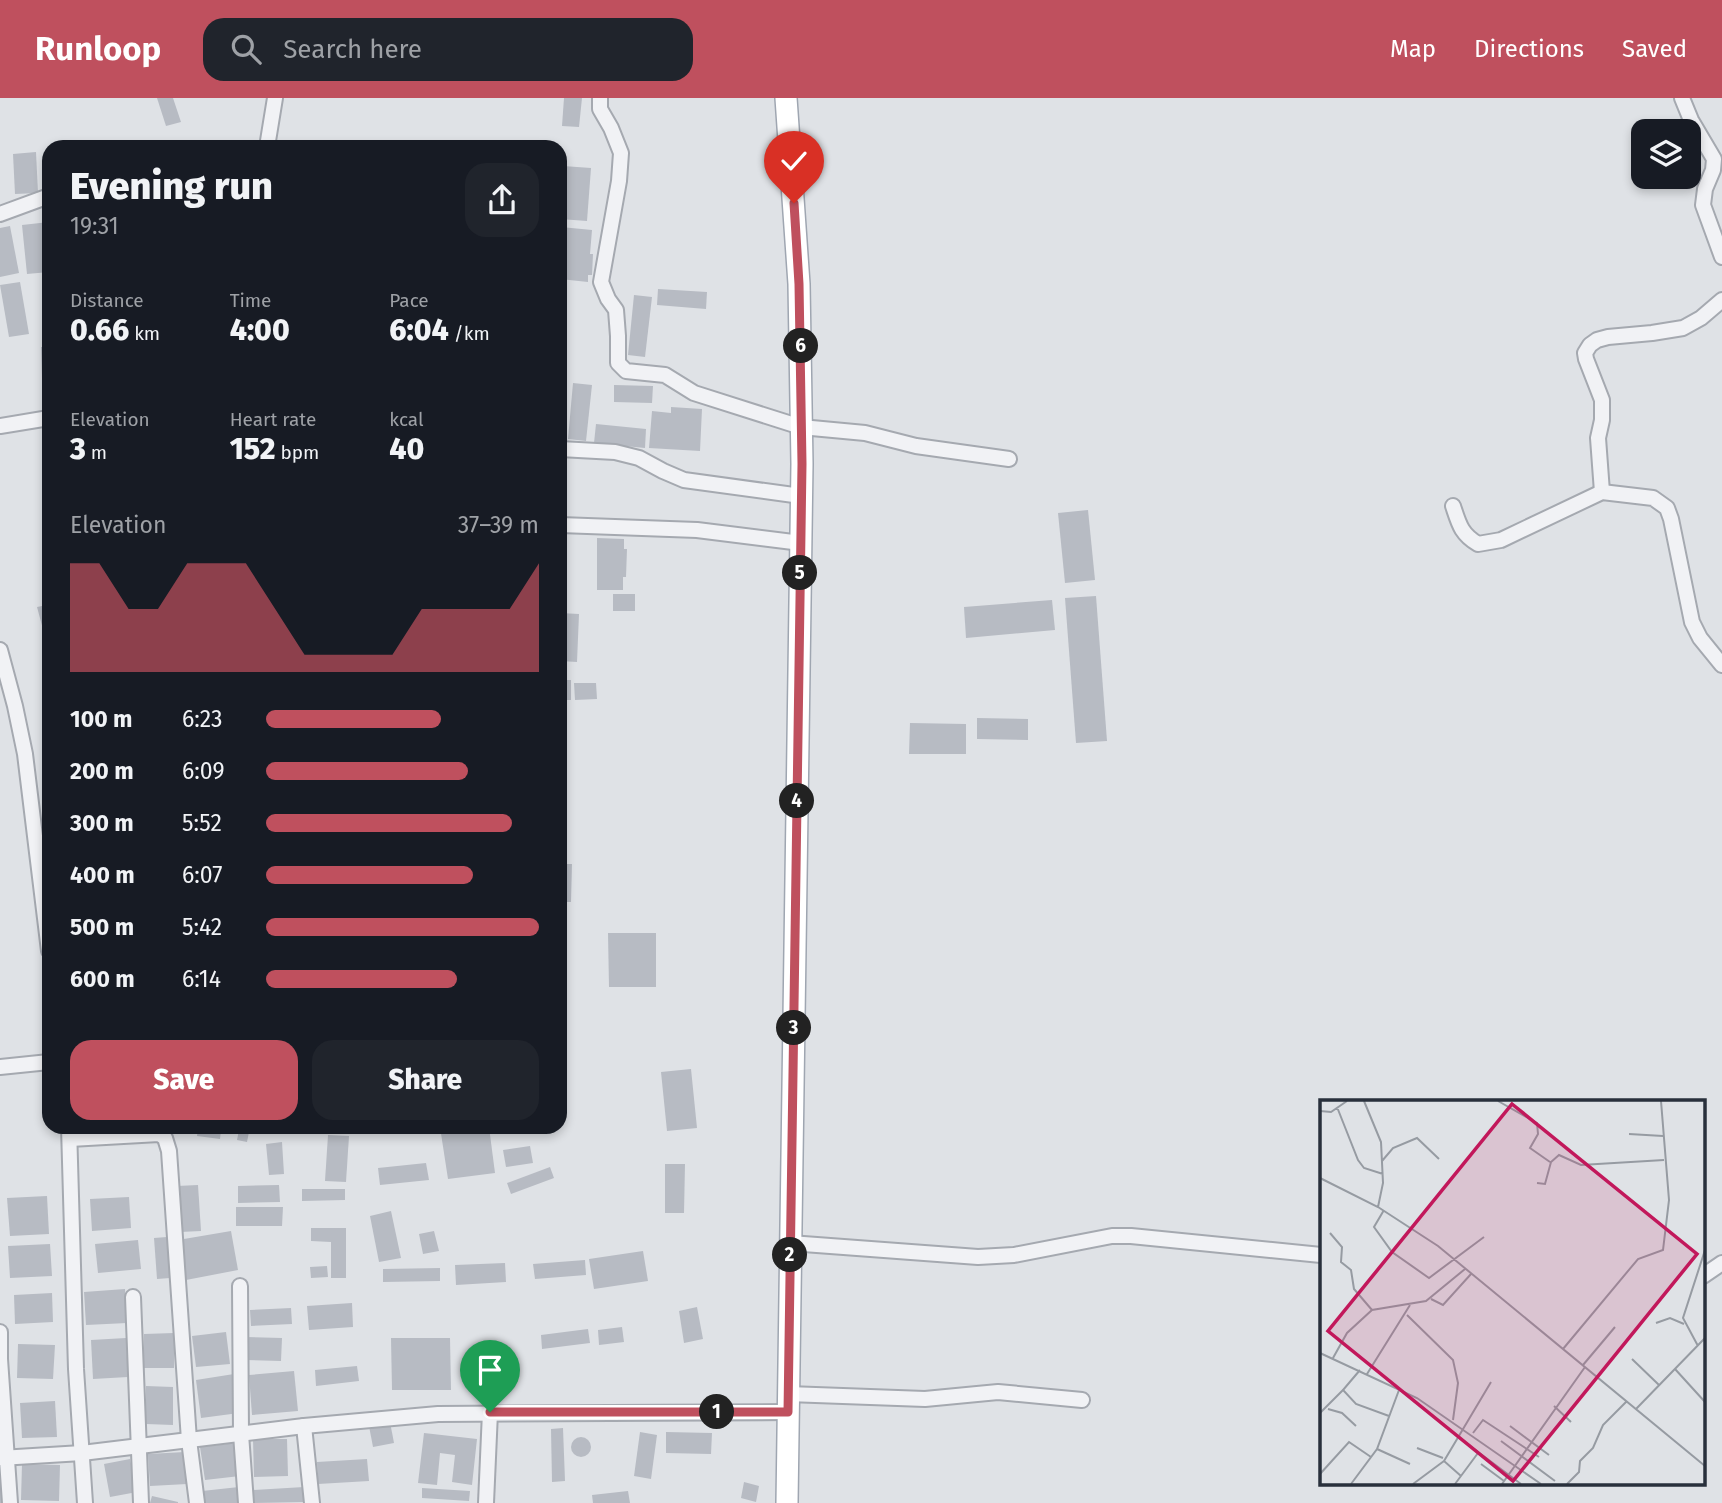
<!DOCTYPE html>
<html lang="en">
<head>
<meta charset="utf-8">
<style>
	body { margin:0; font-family:"Fira Sans",sans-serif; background:#20242c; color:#f1f3f6; height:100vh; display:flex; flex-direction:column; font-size:26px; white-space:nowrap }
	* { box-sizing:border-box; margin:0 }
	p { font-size:23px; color:#9ea1a6 }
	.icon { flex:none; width:38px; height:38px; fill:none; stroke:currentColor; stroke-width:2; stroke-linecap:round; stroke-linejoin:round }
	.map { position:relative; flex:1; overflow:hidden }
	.side { position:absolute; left:42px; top:42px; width:525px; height:994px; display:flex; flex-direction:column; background:#171b24; border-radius:21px; box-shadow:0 4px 10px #0003 }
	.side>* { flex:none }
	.controls { position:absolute; left:1631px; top:21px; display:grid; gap:14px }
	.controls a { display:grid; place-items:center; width:70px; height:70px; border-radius:14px; background:#171b24; box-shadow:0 4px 10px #0003; font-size:35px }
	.pin { position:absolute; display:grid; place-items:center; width:60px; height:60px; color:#fff; margin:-72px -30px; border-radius:50% 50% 50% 0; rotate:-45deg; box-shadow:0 0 7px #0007 }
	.pin .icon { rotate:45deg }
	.km { position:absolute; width:35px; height:35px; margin:-18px; border-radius:50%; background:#222; color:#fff; font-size:19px; line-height:35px; text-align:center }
	.round { display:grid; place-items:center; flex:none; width:74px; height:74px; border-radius:21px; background:#20242c }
	.headline { display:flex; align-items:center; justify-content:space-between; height:119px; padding:0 28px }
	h1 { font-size:38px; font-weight:800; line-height:52px }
	.figures { display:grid; grid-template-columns:repeat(3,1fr); gap:10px; height:119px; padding:7px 28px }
	.figures div { display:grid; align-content:center }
	.figures b { font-size:30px; font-weight:800 }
	.figures small { font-size:19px; font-weight:400 }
	.figures p { font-size:19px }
	.chart { height:196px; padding:14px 28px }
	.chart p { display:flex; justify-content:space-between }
	.chart svg { width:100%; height:126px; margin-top:7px; fill:#bf505e; opacity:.7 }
	.cta { display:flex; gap:14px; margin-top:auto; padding:14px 28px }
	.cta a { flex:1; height:80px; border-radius:21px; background:#bf505e; color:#fff; font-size:28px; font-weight:800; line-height:80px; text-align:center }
	.cta a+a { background:#20242c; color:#f1f3f6 }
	ul { padding:0 28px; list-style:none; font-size:23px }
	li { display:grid; grid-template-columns:112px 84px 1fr; align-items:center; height:52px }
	li i { height:18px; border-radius:9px; background:#bf505e }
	header { display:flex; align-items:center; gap:42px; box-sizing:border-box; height:98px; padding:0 35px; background:#bf505e; color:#fff }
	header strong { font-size:33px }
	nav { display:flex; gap:38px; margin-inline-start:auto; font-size:24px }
	.search { width:490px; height:63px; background:#20242c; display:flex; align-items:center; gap:18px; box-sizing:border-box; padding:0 24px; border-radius:21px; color:#9ea1a6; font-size:26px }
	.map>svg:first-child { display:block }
</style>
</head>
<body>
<header>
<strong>Runloop</strong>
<div class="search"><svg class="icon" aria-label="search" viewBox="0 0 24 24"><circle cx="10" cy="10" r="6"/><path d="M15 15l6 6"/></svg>Search here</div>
<nav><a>Map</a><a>Directions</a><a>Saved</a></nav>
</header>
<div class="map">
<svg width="1722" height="1405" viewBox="0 0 1722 1405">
	<rect width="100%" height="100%" fill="#dfe2e6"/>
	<g fill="#b7bbc3">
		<polygon points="157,0 173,0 181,24 166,28"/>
		<polygon points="564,0 582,0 579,29 562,28"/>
		<polygon points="36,54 38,95 15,96 13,56"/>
		<polygon points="563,68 591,70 587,123 560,121"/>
		<polygon points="49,124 49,174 27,176 22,127"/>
		<polygon points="10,128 19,175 0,179 0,130"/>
		<polygon points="561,129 592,132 590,156 593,156 592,177 588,177 588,184 560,181"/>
		<polygon points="20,184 29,236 9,239 0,187"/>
		<polygon points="658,191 707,194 706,211 657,207"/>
		<polygon points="634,197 652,199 645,259 628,257"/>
		<polygon points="41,249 49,249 49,280 42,280"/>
		<polygon points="573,285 592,287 586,343 568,341"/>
		<polygon points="614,287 653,288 652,305 614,304"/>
		<polygon points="671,309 702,311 700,353 649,350 652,313 671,315"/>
		<polygon points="596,326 646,331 645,350 594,345"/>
		<polygon points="1088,412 1095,482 1065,485 1058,415"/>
		<polygon points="597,440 624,441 624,451 627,451 626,479 623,479 623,492 597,492"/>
		<polygon points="49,496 49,534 44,535 37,509 47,507 45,497"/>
		<rect x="613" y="496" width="22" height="17"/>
		<polygon points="1096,498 1107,643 1076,645 1065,500"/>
		<polygon points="1052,502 1055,532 966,540 964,509"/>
		<polygon points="560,515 579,516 577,564 560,563"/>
		<rect x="560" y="582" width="11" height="20"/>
		<polygon points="574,585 596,585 597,601 575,602"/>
		<polygon points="977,620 1028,621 1028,642 977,641"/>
		<polygon points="910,625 966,626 966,656 909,656"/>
		<polygon points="560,766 572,766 571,804 560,804"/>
		<polygon points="608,835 656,835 656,889 609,889"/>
		<polygon points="691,971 697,1030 667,1033 661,974"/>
		<polygon points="198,1029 221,1032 220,1041 197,1038"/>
		<polygon points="440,1029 489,1029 495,1075 448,1081"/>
		<polygon points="514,1029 526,1029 526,1036 513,1035"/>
		<polygon points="239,1032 249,1034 247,1044 237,1042"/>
		<polygon points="328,1037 349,1038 346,1084 325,1083"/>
		<polygon points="282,1044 284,1076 269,1077 266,1046"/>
		<polygon points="530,1048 533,1065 506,1069 503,1052"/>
		<polygon points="426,1065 429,1082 380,1087 378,1070"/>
		<polygon points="665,1066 685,1066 684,1115 665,1115"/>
		<polygon points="550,1069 554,1080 511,1096 507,1085"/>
		<polygon points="198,1087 201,1133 180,1134 177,1088"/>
		<polygon points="279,1087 280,1104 238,1105 238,1088"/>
		<polygon points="302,1091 345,1091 345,1102 302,1103"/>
		<polygon points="47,1098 49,1136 10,1138 7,1100"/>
		<polygon points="129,1099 131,1130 92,1133 90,1101"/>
		<polygon points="236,1109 283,1109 282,1128 236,1128"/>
		<polygon points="391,1113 401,1160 379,1164 370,1118"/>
		<polygon points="311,1130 346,1130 346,1180 331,1180 331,1144 311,1143"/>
		<polygon points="231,1133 238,1172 186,1182 178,1142"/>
		<polygon points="434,1133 439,1153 423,1156 419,1136"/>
		<polygon points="167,1139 170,1180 157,1181 154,1140"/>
		<polygon points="138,1142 141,1171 98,1175 95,1146"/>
		<polygon points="50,1146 52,1178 10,1180 8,1148"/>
		<polygon points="643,1153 648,1183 594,1191 589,1161"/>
		<polygon points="585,1162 586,1177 535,1181 533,1166"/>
		<polygon points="505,1165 506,1184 456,1187 455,1167"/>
		<polygon points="327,1168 328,1179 311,1180 310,1169"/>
		<polygon points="440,1170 440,1183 383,1184 383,1171"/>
		<polygon points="125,1191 127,1225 86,1227 84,1194"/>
		<polygon points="52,1195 53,1224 15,1226 14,1197"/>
		<polygon points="352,1205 353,1229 309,1232 307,1208"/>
		<polygon points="697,1209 703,1241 684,1245 679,1213"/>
		<polygon points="291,1210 292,1226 251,1228 250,1212"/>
		<polygon points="622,1229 624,1244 599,1247 598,1232"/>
		<polygon points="588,1231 590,1245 542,1251 541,1237"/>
		<polygon points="226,1234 230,1266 196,1269 192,1238"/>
		<polygon points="174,1235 174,1270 144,1270 144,1236"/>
		<polygon points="246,1239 282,1240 281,1263 245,1262"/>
		<polygon points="126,1240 128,1279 93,1281 91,1242"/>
		<polygon points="391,1240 450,1240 451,1292 392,1292"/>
		<polygon points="18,1246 55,1247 53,1281 17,1280"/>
		<polygon points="357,1268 359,1283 316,1288 315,1272"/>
		<polygon points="294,1273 298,1313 252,1317 249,1277"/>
		<polygon points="234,1276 239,1315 201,1320 196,1282"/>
		<polygon points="146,1288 173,1289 173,1327 146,1326"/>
		<polygon points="55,1303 57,1339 22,1340 20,1305"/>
		<polygon points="390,1324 394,1345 373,1349 369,1328"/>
		<polygon points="563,1330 565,1383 552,1384 551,1331"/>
		<polygon points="640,1334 657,1337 651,1381 634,1378"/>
		<polygon points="666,1334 712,1335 711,1356 666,1355"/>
		<polygon points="424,1335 477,1341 472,1387 452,1384 455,1357 440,1355 437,1387 418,1385"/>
		<circle cx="581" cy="1349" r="10"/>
		<polygon points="253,1341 287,1341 288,1378 254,1379"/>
		<polygon points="236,1345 240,1378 205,1382 200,1349"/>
		<polygon points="185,1354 187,1386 150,1388 148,1356"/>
		<polygon points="130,1361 137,1394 110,1399 104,1366"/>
		<polygon points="367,1361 369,1383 318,1386 317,1364"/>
		<polygon points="22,1366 60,1367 59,1403 21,1402"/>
		<polygon points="0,1373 2,1373 5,1405 0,1405"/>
		<polygon points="744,1384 759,1388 756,1404 741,1400"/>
		<polygon points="239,1389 241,1405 203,1405 202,1393"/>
		<polygon points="304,1389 305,1404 253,1405 253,1392"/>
		<polygon points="422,1390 470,1393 469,1403 422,1400"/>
		<polygon points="628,1393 630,1405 593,1405 592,1397"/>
		<polygon points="152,1398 178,1404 178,1405 150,1405"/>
	</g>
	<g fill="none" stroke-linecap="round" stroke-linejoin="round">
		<defs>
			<g id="street">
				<polyline points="600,0 600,11 611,30 621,55 619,83 601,184 608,201 616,212 618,238 618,265 626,273 665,277 694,295 801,329 865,335 916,348 1009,361"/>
				<polyline points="1682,0 1691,22 1714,61 1713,72 1705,91 1703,107 1722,159"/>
				<polyline points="267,49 275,0"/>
				<polyline points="0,116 49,98"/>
				<polyline points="0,328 49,320"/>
				<polyline points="560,351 615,354 639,360 663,373 684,382 801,398"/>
				<polyline points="1602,394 1598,340 1602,322 1602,302 1586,261 1585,255 1590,247 1597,242 1608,239 1652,235 1683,230 1701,220 1722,202"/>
				<path d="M 1453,408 C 1459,426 1461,436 1478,446 L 1501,442 L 1602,394 L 1653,400 L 1667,410 L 1671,421 L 1692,524 L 1700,540 L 1722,567"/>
				<polyline points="560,427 697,432 801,445"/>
				<polyline points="0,552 15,608 25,656 49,853"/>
				<polyline points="0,969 49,964"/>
				<polyline points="69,1029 76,1271 85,1405"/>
				<polyline points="70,1041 159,1036 165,1040 169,1053 189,1342 197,1405"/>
				<polyline points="790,1145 978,1159 1014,1157 1112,1138 1131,1138 1321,1157"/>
				<polyline points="1703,1178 1722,1165"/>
				<polyline points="240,1188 241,1336 246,1405"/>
				<polyline points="133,1199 141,1405"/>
				<polyline points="0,1234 0,1261 10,1405"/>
				<polyline points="788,1296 925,1301 998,1294 1082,1302"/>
				<polyline points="304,1328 312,1405"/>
				<polyline points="0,1360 82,1355 304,1328 438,1316 788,1314"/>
				<polyline points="486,1405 490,1314"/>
			</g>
			<polyline id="primary" points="786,0 799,186 802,366 787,1405"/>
		</defs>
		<use href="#street" stroke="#a5a9b0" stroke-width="18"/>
		<use href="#primary" stroke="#9fa6b1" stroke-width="24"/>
		<use href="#street" stroke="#f1f2f5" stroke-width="14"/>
		<use href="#primary" stroke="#fff" stroke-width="21"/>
	</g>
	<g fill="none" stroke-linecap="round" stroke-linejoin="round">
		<defs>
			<polyline id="route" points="490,1314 788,1314 802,366 799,186 794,105"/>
		</defs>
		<use href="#route" stroke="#fff" stroke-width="14"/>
		<use href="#route" stroke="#bf505e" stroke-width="9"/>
	</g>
	<g transform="translate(1320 1002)">
		<rect width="385" height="385" fill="#dfe2e6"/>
		<path fill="none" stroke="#969ba2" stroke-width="2" d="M 44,1 L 61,42 L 63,83 L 58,107M 178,1 L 217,23 L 218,34 L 210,48 L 230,62M 17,7 L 38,60 L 44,68 L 63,74M 0,11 L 11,12 L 27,1M 309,34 L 343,36M 62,61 L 73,48 L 97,38 L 119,59M 0,78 L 58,107 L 118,146 L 385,366M 217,83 L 225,84 L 231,62 L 239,55 L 261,65 L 344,60M 64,110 L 54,127 L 72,152 L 109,178 L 164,137M 10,133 L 22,147 L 21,162 L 31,170 L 34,189 L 52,210M 111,199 L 123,205 L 151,174M 87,215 L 133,260 L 138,283 L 133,320M 336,223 L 350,218 L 364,224M 378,246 L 363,218 L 385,150M 243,249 L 318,159 L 343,150 L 349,100 L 341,1M 0,253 L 97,298 L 221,384M 13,258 L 27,233 L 52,210 L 106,201 L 145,169M 312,259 L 339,285M 263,265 L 295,227M 355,269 L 385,302M 40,270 L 23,290 L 36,304 L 69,316M 47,274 L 90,205M 234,306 L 251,322M 8,309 L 22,313 L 36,326M 316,309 L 385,238M 0,313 L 23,290M 190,326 L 229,355M 153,333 L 163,320 L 219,357M 181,341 L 235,381M 146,343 L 201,384M 97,348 L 123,358M 57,349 L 90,364M 124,361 L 171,282M 161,364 L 184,381M 0,374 L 29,342 L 51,357M 31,384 L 57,349 L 79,290M 93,384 L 124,361 L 141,376M 135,384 L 158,353M 182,384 L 265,267M 247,384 L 259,372 L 260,361 L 273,348 L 283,325 L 306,302"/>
		<path fill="#c2185b" fill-opacity="0.15" stroke="#c2185b" stroke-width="3.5" d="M 192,4 L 377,154 L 193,381 L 8,231 Z"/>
		<rect width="385" height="385" fill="none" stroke="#29303c" stroke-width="3.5"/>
	</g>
</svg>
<div class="controls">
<a><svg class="icon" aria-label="layers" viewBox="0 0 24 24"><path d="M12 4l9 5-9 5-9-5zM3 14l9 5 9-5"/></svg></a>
</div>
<div class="pin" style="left:490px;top:1314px;background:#1e9e55"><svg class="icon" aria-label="arrive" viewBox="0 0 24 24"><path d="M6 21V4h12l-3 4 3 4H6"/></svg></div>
<div class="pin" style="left:794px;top:105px;background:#d93025"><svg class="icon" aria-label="check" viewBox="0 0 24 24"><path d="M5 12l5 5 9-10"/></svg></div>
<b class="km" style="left:717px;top:1314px">1</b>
<b class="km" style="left:790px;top:1157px">2</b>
<b class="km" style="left:794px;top:930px">3</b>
<b class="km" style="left:797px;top:703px">4</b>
<b class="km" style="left:800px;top:475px">5</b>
<b class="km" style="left:801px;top:248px">6</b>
<section class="side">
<div class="headline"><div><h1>Evening run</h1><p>19:31</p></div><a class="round"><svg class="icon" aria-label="share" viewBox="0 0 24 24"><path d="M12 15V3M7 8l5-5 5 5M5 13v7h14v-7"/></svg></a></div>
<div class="figures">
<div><p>Distance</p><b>0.66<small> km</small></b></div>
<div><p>Time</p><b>4:00</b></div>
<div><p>Pace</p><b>6:04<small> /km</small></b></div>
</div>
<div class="figures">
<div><p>Elevation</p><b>3<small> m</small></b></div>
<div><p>Heart rate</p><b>152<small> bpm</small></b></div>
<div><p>kcal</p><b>40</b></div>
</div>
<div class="chart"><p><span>Elevation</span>37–39 m</p>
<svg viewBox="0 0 160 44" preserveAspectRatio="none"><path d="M0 44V6L10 6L20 22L30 22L40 6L50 6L60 6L70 22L80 38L90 38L100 38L110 38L120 22L130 22L140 22L150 22L160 6V44z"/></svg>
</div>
<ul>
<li><b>100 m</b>6:23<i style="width:64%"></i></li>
<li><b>200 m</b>6:09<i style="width:74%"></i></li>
<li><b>300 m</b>5:52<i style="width:90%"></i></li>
<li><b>400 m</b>6:07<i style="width:76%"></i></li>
<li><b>500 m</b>5:42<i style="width:100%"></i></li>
<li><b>600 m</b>6:14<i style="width:70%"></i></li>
</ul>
<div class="cta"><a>Save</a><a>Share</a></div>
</section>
</div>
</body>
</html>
